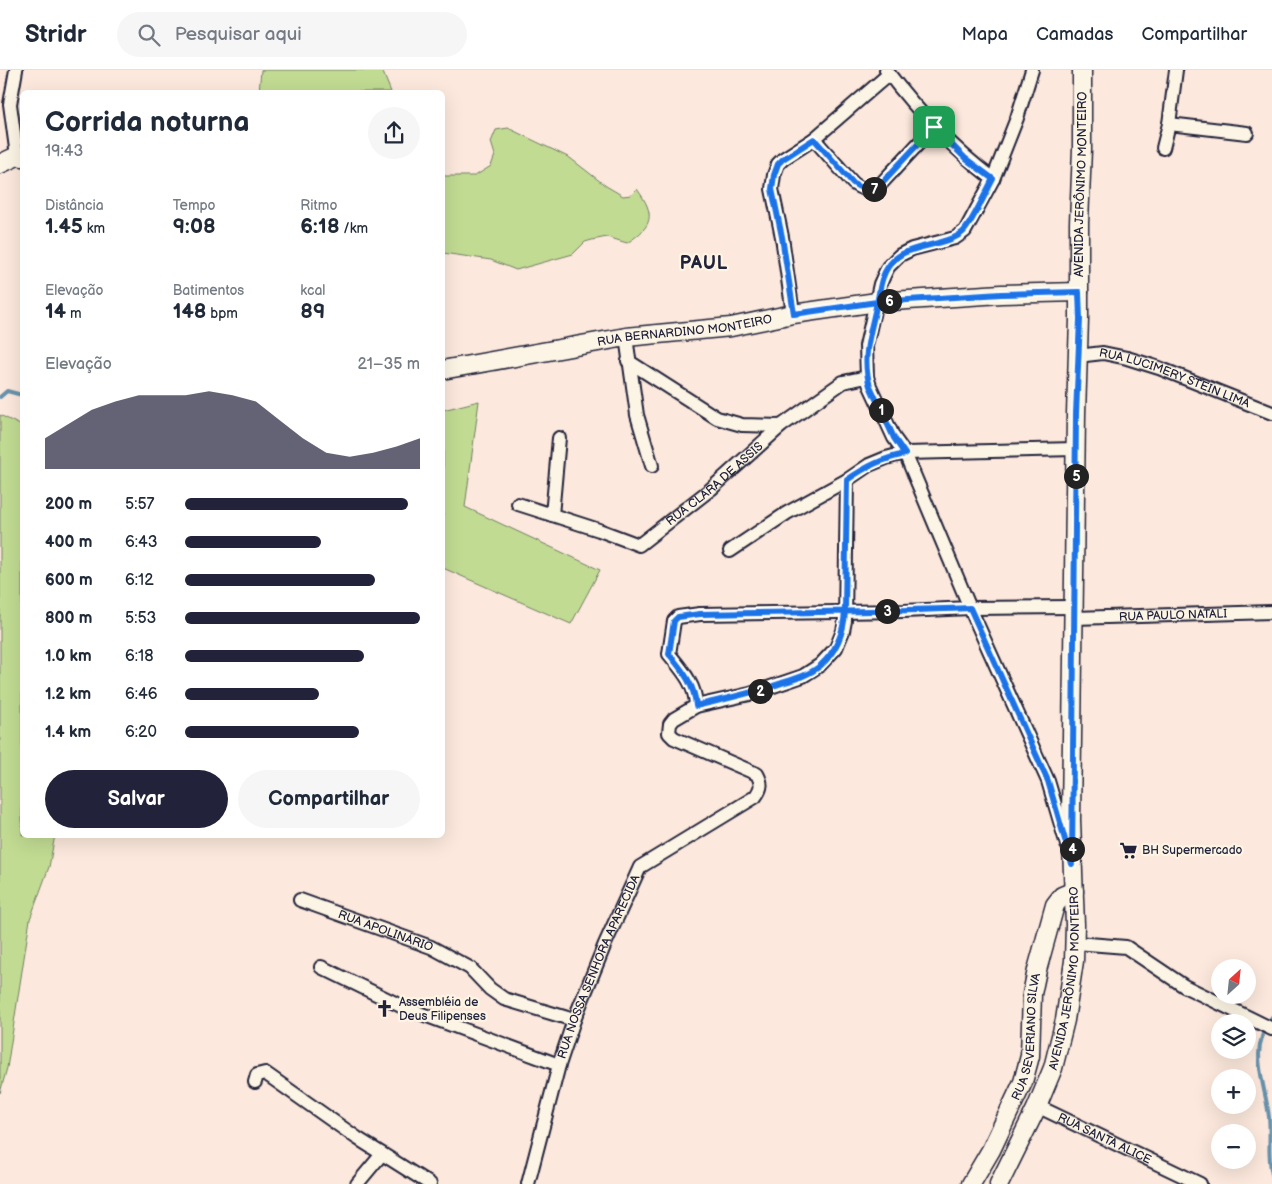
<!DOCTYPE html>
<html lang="pt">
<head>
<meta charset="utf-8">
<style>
	body { margin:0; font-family:"Balsamiq Sans",sans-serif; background:#f6f6f7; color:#1f2937; height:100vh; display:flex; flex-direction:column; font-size:19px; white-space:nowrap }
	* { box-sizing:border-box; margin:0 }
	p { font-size:16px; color:#747a83 }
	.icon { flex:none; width:28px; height:28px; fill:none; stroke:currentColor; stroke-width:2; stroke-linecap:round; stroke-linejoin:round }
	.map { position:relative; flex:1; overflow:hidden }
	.side { position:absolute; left:20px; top:20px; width:425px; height:748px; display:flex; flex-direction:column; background:#fff; border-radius:8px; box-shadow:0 5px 20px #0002 }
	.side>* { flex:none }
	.needle { width:32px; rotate:27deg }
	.controls { position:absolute; left:1211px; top:889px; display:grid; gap:10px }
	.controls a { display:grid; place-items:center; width:45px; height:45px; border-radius:50%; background:#fff; box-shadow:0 5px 20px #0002; font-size:25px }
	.pin { position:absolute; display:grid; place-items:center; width:42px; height:42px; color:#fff; margin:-21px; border-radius:10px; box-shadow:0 2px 8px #0006 }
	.km { position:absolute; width:25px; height:25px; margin:-12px; border-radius:50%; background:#222; color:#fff; font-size:14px; line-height:25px; text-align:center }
	.round { display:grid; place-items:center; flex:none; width:52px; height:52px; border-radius:26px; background:#f6f6f7 }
	.summary { display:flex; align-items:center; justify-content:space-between; height:85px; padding:0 25px }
	h1 { font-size:28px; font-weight:800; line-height:38px }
	.stats { display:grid; grid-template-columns:repeat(3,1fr); gap:8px; height:85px; padding:5px 25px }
	.stats div { display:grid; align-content:center }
	.stats b { font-size:21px; font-weight:800 }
	.stats small { font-size:14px; font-weight:400 }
	.stats p { font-size:14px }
	.chart { height:140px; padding:10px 25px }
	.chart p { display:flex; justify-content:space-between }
	.chart svg { width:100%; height:90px; margin-top:5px; fill:#22223b; opacity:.7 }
	.button { display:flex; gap:10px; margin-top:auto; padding:10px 25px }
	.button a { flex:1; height:58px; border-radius:30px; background:#22223b; color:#fff; font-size:20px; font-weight:800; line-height:58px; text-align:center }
	.button a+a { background:#f6f6f7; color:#1f2937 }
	ul { padding:0 25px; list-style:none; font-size:16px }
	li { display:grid; grid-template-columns:80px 60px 1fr; align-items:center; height:38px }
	li i { height:12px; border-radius:6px; background:#22223b }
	header { display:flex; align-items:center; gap:30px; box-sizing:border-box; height:70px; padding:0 25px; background:#fff; border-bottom:1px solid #e0e1e3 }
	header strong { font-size:24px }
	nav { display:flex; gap:28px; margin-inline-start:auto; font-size:18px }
	.search { width:350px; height:45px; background:#f6f6f7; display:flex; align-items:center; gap:12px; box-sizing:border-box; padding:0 18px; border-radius:28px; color:#747a83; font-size:19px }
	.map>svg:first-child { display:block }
</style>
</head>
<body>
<header>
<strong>Stridr</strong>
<div class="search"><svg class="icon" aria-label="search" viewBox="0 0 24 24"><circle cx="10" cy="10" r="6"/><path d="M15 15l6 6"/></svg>Pesquisar aqui</div>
<nav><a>Mapa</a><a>Camadas</a><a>Compartilhar</a></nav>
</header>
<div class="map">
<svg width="1272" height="1114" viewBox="0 0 1272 1114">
	<rect width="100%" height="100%" fill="#fce8dc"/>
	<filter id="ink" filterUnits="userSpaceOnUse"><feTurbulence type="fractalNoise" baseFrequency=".02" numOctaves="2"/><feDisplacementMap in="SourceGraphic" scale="10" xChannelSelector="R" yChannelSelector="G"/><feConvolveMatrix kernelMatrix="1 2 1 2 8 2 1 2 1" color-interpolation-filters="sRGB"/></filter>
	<g filter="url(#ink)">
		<g fill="#c1db92" stroke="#727e66">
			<polygon points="261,0 382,0 391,22 259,22"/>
			<path d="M 508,58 L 570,88 L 606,116 L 623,126 L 631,125 L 637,119 C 656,145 653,156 627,173 L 607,167 L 592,170 L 585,172 L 573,184 L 516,200 L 491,190 L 443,183 L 443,104 L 445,106 L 475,106 L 491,96 L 495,85 L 491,72 L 496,60 Z"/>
			<polygon points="479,331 465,437 600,500 571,554 443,498 443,340"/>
			<polygon points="0,345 22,356 22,765 55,765 49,797 30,849 7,998 0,1023"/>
		</g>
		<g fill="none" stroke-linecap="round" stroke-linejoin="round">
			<g stroke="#6892ac" stroke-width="4">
				<polyline points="0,327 7,321 22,325"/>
				<path d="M 1272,947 C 1247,982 1265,1011 1269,1047 C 1271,1066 1267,1086 1272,1104"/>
			</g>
			<defs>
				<g id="street">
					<polyline points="16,0 10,34 17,86"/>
					<path d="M 886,0 C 917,41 952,78 993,109"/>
					<polyline points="1032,0 1017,48 993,109 965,161 955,168 912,179 900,185 888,197 880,214 866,276 867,307 870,316 894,368 905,383 970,538 1048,711 1067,775"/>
					<polyline points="1169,54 1176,0"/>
					<path d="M 814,69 L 853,113 C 862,120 867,120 877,118 L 934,57"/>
					<polyline points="1163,78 1169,54 1247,63"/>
					<polyline points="793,244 782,167 772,119 774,105 778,94 783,89 814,69 889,4"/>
					<polyline points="626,267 637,345 652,396"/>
					<path id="s1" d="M 1077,286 L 1103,283 L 1127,288 L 1159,298 L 1272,343"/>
					<polyline points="628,291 717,348 742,355 781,356"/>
					<path id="s2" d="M 518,434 L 599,460 L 639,475 L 711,419 L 781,356 L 843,312 L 867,307"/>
					<polyline points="552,445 559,368"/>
					<polyline points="730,481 787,443 847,410 869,395 886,388 905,383 1076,379"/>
					<path id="s3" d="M 1074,548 L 1272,542"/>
					<path d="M 696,636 C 696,615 682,600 669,584 L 674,551 L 678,547 L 700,544 L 904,541 L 970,538 L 1074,537"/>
					<path id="s4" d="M 300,830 L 431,877 L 470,898 L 490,919 L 504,929 L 574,950"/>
					<polyline points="1076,873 1126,877 1184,916 1272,959"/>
					<polyline points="321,897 403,937 559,995"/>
					<polyline points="255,1012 257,1005 265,1003 357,1068 430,1114"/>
					<path id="s5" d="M 1037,1036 L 1200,1114"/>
					<polyline points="357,1114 382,1084"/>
					<path id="s6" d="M 528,1114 L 559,995 L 574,950 L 605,874 L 640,797 L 755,727 C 762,718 762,713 757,704 L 674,668 L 669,663 L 670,654 L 674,649 L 696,636 L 750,624 L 803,606 L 820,595 L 836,578 L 843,561 L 845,551 L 847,410"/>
				</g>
				<g id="secondary">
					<polyline points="0,94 17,86 22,87"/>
					<path id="s7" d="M 442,300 L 626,267 L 731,257 L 793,244 L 877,232 L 1001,224 L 1079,222"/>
					<path id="s8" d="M 971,1114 L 991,1080 L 1023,1012 L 1030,986 L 1032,924 L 1037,900 L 1055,835 L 1062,826 L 1074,821"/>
					<path id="s9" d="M 999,1114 L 1036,1039 L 1053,998 L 1065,950 L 1074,891 L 1075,855 L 1071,750 L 1076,344 L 1079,249 L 1079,153 L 1082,79 L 1082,0"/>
				</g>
			</defs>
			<use href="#street" stroke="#22223b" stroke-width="16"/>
			<use href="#secondary" stroke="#22223b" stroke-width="21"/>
			<use href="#street" stroke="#fcf5e5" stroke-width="12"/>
			<use href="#secondary" stroke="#fcf5e5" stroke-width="18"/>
		</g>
	</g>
	<g fill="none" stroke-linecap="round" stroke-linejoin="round" filter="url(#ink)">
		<defs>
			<path id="route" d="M 934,57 L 966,89 L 993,109 C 987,120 971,155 963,162 C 948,175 920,174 902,184 C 897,187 891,192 888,197 C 880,208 880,221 877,233 C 871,261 861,287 870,316 L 894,368 L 905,384 C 882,389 867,396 847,410 L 845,541 C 844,562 837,581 820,596 C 809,605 795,609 782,613 C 753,623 725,629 696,636 C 695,615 682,600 669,584 L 674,551 L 678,547 L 700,544 C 790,542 880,542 970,538 L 1048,711 L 1072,794 L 1076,344 L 1080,249 L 1079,222 L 1001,224 L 877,232 L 794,244 L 782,167 L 772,119 L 774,105 L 778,94 L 783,89 L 814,69 L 853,113 C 862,120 867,120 877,118 L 934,57"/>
		</defs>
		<use href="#route" stroke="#fff" stroke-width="10"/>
		<use href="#route" stroke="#1a73e8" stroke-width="6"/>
	</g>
	<defs>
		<symbol id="supermarket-bare" viewBox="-9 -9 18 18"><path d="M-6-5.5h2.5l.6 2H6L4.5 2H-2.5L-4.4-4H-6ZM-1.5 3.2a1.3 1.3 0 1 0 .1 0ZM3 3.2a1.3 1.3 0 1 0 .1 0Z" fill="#22223b" stroke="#fcf5e5" stroke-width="2.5" paint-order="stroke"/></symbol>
		<symbol id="church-bare" viewBox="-9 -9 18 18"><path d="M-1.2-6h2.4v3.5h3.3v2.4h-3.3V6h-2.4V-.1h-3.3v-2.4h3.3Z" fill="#22223b" stroke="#fcf5e5" stroke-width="2.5" paint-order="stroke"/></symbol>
	</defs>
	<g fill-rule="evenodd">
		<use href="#supermarket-bare" x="1116" y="768" width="25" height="25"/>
		<use href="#church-bare" x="372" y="926" width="25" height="25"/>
	</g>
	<g text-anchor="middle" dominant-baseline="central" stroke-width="4.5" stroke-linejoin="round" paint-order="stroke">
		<g font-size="12" fill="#22223b" stroke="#fcf5e5">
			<text stroke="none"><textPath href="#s9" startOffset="1014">AVENIDA JERÔNIMO MONTEIRO</textPath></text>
			<text stroke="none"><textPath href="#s7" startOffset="246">RUA BERNARDINO MONTEIRO</textPath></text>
			<text stroke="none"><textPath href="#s1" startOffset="102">RUA LUCIMERY STEIN LIMA</textPath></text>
			<text stroke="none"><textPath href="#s2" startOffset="225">RUA CLARA DE ASSIS</textPath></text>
			<text stroke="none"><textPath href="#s3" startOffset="99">RUA PAULO NATALI</textPath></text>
			<text stroke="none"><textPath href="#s4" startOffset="91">RUA APOLINÁRIO</textPath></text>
			<text stroke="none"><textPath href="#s6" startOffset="229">RUA NOSSA SENHORA APARECIDA</textPath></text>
			<text stroke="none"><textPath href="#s9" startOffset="219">AVENIDA JERÔNIMO MONTEIRO</textPath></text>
			<text stroke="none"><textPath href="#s8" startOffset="160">RUA SEVERIANO SILVA</textPath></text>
			<text stroke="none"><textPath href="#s5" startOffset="75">RUA SANTA ALICE</textPath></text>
		</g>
		<g font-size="12" fill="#22223b" stroke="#fcf5e5" text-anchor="start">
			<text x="1142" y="780">BH Supermercado</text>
			<text x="399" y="932">Assembléia de<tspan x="399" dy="14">Deus Filipenses</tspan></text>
		</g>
		<g font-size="18" font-weight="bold" letter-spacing="1" fill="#22223b" stroke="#fcf5e5">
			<text x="704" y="193">PAUL</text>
		</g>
	</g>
</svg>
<div class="controls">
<a><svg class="needle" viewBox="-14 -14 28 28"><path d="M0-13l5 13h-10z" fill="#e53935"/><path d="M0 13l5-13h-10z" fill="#747a83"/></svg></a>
<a><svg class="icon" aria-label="layers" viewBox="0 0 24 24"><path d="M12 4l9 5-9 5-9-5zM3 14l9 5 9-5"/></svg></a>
<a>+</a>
<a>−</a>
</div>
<div class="pin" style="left:934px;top:57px;background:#1e9e55"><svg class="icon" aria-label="arrive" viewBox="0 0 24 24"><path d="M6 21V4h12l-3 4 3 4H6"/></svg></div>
<b class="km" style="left:881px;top:340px">1</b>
<b class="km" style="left:760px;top:621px">2</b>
<b class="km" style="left:887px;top:541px">3</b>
<b class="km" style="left:1072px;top:779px">4</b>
<b class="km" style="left:1076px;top:406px">5</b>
<b class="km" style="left:889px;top:231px">6</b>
<b class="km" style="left:874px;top:119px">7</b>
<section class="side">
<div class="summary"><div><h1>Corrida noturna</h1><p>19:43</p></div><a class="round"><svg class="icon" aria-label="share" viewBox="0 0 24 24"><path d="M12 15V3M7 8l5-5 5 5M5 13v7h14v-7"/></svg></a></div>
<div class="stats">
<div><p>Distância</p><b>1.45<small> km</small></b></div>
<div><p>Tempo</p><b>9:08</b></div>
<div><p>Ritmo</p><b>6:18<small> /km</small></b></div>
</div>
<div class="stats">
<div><p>Elevação</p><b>14<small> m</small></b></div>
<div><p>Batimentos</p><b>148<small> bpm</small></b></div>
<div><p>kcal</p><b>89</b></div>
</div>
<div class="chart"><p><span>Elevação</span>21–35 m</p>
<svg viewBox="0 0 160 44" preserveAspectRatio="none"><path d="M0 44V29L10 22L20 15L30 11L40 8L50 8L60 8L70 6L80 8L90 11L100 20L110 29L120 36L130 38L140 36L150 33L160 29V44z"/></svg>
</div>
<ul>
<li><b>200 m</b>5:57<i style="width:95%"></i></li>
<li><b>400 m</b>6:43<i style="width:58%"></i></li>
<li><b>600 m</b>6:12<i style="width:81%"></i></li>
<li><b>800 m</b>5:53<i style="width:100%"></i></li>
<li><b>1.0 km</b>6:18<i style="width:76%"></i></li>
<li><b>1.2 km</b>6:46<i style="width:57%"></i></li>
<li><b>1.4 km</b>6:20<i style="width:74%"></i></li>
</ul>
<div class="button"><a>Salvar</a><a>Compartilhar</a></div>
</section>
</div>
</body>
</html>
